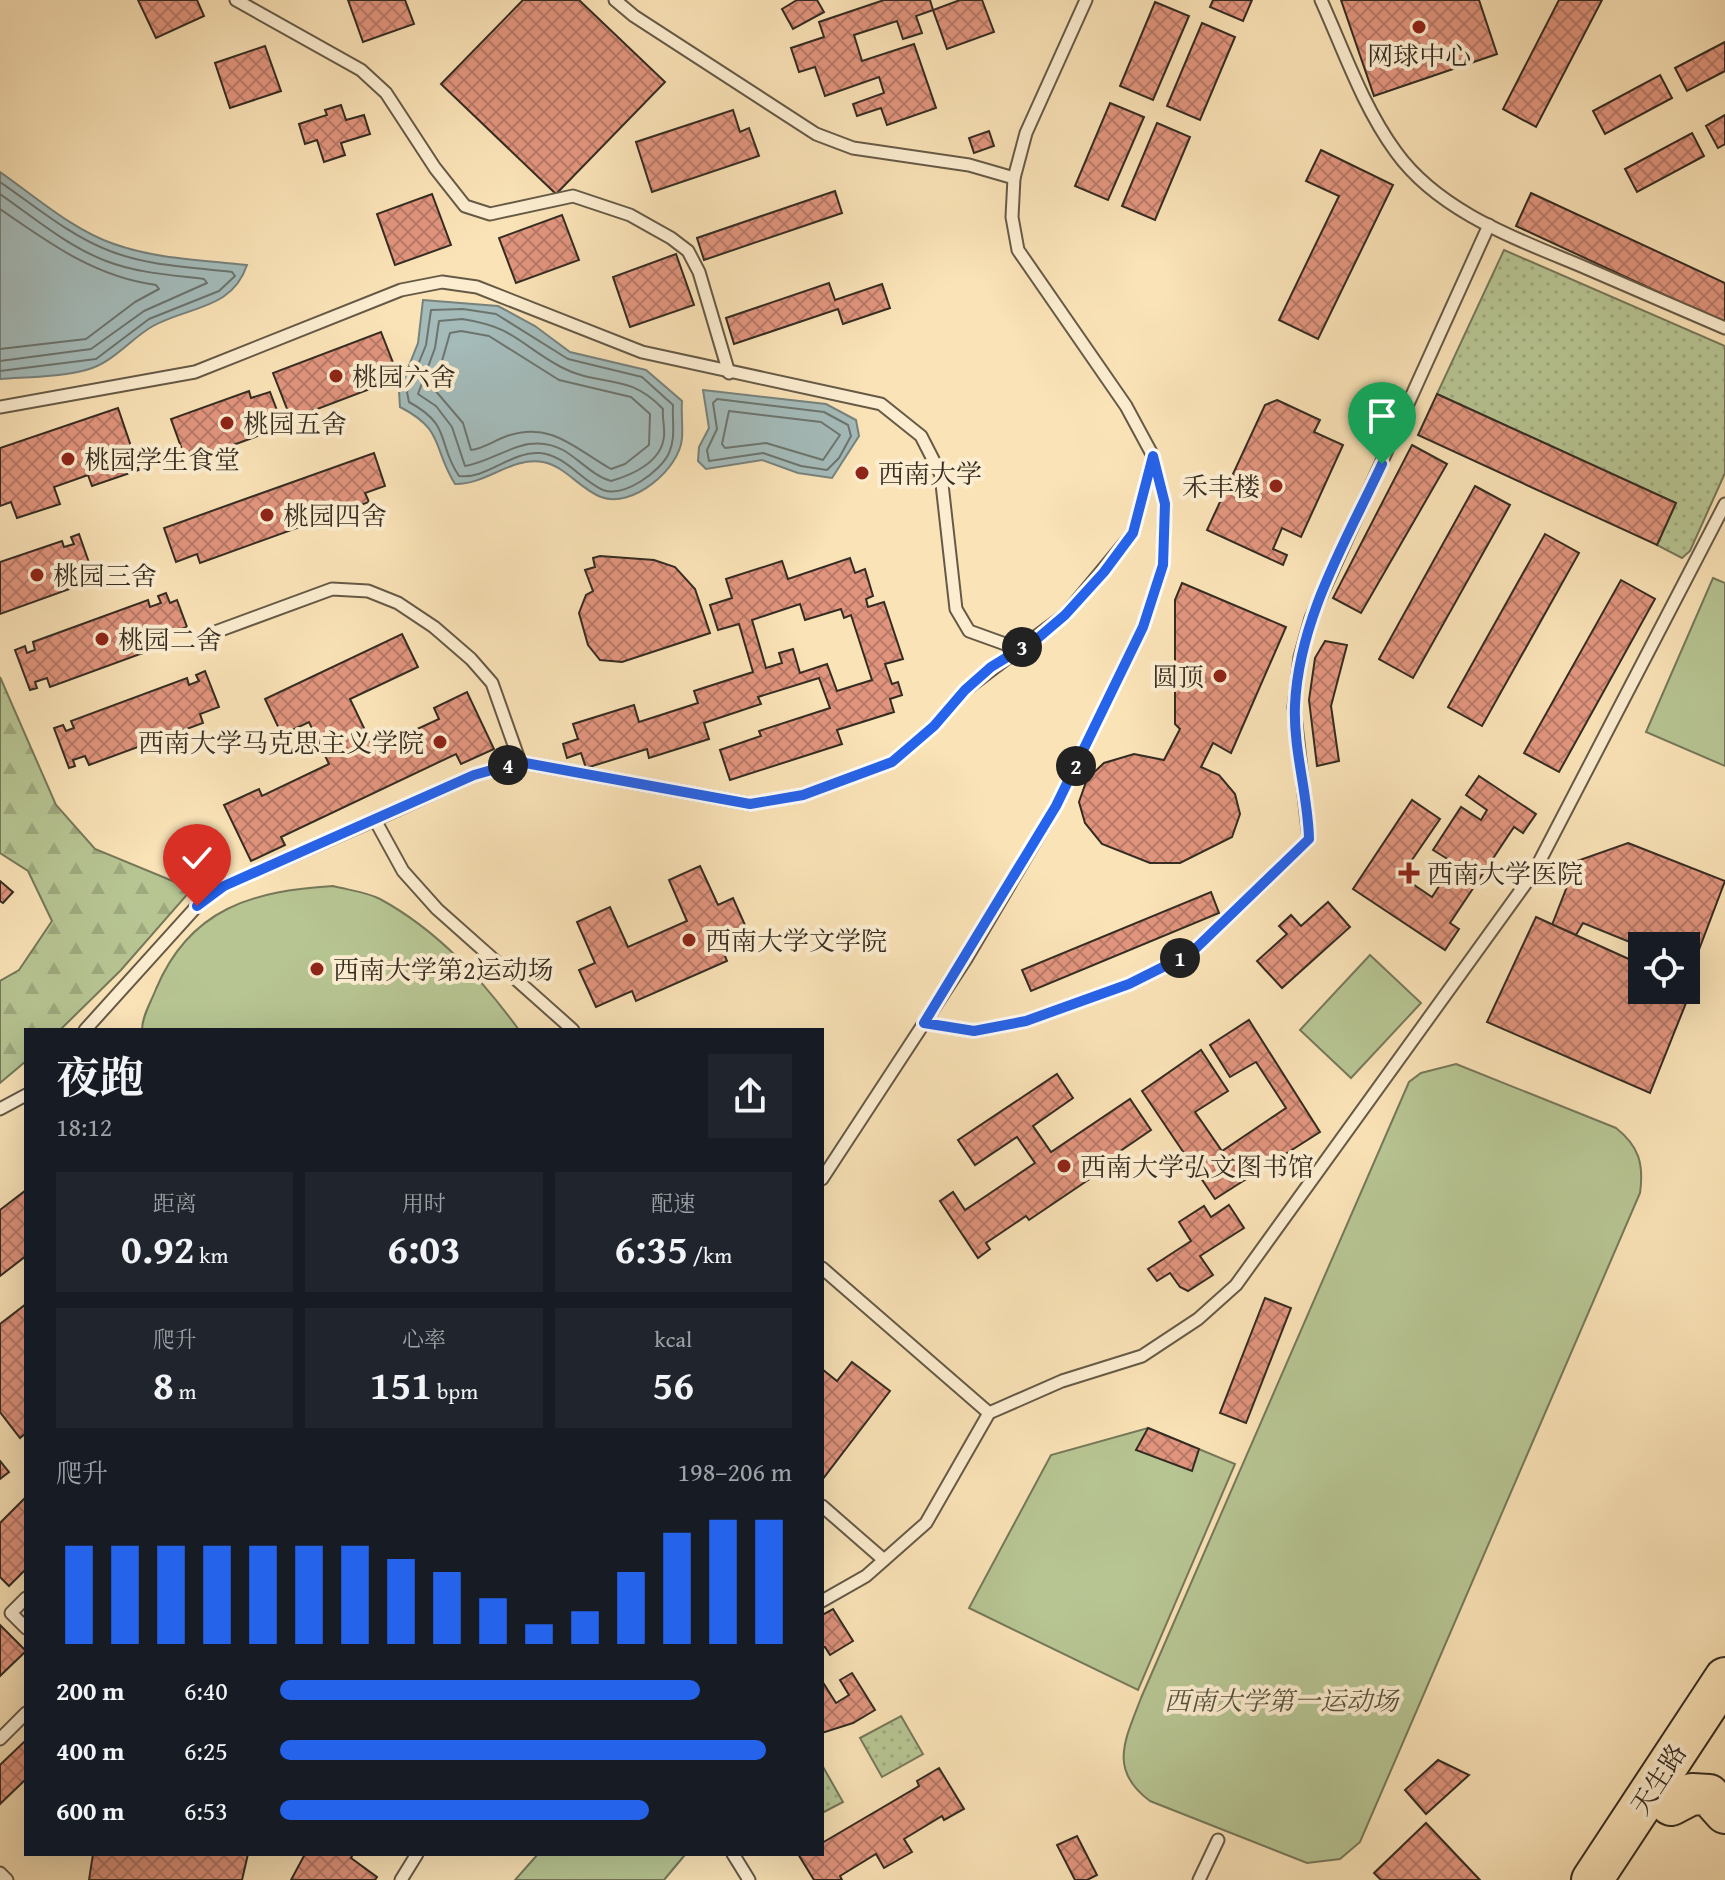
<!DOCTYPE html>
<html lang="zh">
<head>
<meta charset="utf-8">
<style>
	body { margin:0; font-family:"Gentium Book Plus","Noto Serif SC",serif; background:#20242c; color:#f1f3f6; height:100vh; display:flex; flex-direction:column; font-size:30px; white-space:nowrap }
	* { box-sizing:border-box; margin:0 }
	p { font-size:26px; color:#9ea1a6 }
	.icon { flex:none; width:44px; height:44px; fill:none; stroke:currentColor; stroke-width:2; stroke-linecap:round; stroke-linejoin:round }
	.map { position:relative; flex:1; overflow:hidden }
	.panel { position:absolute; left:24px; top:1028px; width:800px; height:828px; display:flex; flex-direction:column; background:#171b24; border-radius:0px; box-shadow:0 8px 32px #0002 }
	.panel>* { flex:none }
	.fabs { position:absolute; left:1628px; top:932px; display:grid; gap:16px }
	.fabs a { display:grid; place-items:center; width:72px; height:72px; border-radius:0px; background:#171b24; box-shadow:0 8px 32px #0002; font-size:40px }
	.pin { position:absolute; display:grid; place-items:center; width:68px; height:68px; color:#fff; margin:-82px -34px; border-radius:50% 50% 50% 0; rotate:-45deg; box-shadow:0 0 8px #0007 }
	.pin .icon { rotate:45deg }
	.km { position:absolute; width:40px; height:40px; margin:-20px; border-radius:50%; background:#222; color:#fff; font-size:22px; line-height:40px; text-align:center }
	.round { display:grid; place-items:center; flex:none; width:84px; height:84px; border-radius:0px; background:#20242c }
	.overview { display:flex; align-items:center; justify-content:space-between; height:136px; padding:0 32px }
	h1 { font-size:44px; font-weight:700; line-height:60px }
	.stats { display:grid; grid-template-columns:repeat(3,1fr); gap:12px; height:136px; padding:8px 32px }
	.stats div { display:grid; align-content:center; border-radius:0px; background:#20242c; text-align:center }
	.stats b { font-size:40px; font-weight:700 }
	.stats small { font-size:22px; font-weight:400 }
	.stats p { font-size:22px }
	.chart { height:224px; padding:16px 32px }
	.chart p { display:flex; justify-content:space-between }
	.chart svg { width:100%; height:144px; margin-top:8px; stroke:#2563eb; stroke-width:6 }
	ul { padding:0 32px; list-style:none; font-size:26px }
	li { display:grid; grid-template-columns:128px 96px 1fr; align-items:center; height:60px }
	li i { height:20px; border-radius:10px; background:#2563eb }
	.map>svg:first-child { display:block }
</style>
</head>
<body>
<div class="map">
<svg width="1725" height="1880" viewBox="0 0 1725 1880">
	<defs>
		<pattern id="grass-dots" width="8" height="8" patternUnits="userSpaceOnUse" patternTransform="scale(2)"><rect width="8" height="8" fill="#b7c593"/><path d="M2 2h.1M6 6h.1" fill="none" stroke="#9ea97e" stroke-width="1.8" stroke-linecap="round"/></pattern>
		<pattern id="forest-firs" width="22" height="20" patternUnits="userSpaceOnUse" patternTransform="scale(2)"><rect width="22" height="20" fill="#b7c593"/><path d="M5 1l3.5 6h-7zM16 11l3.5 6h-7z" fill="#9ea97e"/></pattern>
		<pattern id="building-cross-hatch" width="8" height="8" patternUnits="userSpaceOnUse" patternTransform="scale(2)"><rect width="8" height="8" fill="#e2957e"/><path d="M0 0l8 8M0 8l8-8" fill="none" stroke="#b87a67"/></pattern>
	</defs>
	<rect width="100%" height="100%" fill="#fae3b7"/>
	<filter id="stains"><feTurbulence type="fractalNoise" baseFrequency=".0025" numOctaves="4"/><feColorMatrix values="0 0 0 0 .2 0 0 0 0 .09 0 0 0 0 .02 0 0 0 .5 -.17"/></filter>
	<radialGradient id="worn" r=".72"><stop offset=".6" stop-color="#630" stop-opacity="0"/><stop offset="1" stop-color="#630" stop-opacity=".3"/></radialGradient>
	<g fill="url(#grass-dots)" stroke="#76785a" stroke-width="2">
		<polygon points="1504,250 1725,346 1725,473 1690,551 1682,558 1657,545 1676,503 1437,394"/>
		<polygon points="901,1716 923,1754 882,1777 860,1738"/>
		<polygon points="822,1765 843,1802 822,1813"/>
	</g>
	<polygon fill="url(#forest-firs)" stroke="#76785a" stroke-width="2" points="0,677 56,805 95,849 192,889 121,970 60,1030 26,1030 26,1061 0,1083 0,981 19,970 52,921 28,871 0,853"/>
	<g fill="#b7c593" stroke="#76785a" stroke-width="2">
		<polygon points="1713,578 1725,583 1725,766 1646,732"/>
		<path d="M 333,886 C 348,890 367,892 380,899 C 437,930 481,978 519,1030 L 142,1030 C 142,1016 151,1002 156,989 C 190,908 253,891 333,886 Z"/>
		<polygon points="1370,955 1421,1003 1351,1078 1300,1030"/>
		<path d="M 1456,1064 L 1616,1128 C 1639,1146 1644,1164 1640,1193 L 1360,1842 L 1340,1859 L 1307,1863 L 1150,1801 C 1108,1770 1125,1740 1141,1698 L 1409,1082 L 1421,1073 Z"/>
		<polygon points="1148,1428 1235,1464 1138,1690 969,1608 1051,1455"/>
		<polygon points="538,1854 682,1854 684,1856 664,1880 515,1880"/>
	</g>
	<g fill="#a4bbba" stroke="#77827d" stroke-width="2">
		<path d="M 0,172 C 36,197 73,230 114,244 C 156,259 203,260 247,265 C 232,310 189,306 153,326 C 130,339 113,363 86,370 C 59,377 28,377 0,379 Z"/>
		<path d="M 423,300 L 498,306 L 535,326 L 570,352 L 646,370 L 682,401 C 681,414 683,426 682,438 C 680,469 632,509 601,497 C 580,489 565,466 543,462 C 512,456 486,485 455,484 C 432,447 445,430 400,407 L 399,391 L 418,343 Z"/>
		<polygon points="703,390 826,404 856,420 859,436 832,478 798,473 762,460 706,469 698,461 699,447 709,428"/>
	</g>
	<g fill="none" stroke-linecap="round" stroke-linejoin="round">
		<g stroke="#6c746e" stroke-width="2">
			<path d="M 0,182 C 35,206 70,236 110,251 C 148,266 191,267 232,272 L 235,276 L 219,291 L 149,319 L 96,359 L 0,371"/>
			<path d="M 0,194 C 33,217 67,246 106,261 C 137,273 171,275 204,279 L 207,283 L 144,311 L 91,349 L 0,361"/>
			<path d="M 0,209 C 49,243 95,277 156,285 L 159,289 L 135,302 L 86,339 L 0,349"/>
			<path d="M 463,309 L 496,314 L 568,359 L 642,377 L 673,405 C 672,421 676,438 669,453 C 661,471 624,498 603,490 C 582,481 565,455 540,453 C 511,451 486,480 459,476 C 436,442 453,426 409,402 L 407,392 L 426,345 L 431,310 Z"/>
			<path d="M 462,319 C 515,327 520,345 561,367 C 600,388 627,371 663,409 C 662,418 665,427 664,436 C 662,462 632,475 611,481 C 593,476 579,459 563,450 C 526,430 498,461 465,466 L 452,427 L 436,406 L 418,394 L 435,348 L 439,321 Z"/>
			<path d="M 461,331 L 489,336 L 559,380 L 631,397 L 650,414 L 649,445 L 625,464 L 611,469 C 575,449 552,421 507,436 C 495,440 483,449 471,450 L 463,423 L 434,389 L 450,333 Z"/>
			<polygon points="717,399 824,412 848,425 851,436 839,458 827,470 801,466 763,453 709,461 707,450 717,429 713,403"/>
			<polygon points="729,411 821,422 840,435 823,460 766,443 725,448 722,444"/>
		</g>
	</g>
	<g fill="url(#building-cross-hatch)" stroke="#342c22" stroke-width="2" fill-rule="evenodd">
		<polygon points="138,0 197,0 204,16 156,38"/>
		<polygon points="348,0 405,0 414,24 363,42"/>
		<polygon points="523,0 579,0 665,82 556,194 441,84"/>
		<polygon points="797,0 817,0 824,12 793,29 782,9"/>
		<polygon points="884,0 930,0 933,10 916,16 922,33 903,39 897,21 854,35 862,61 914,44 936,108 887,125 881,108 857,116 853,104 884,93 879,77 825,96 815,67 799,72 791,48 824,37 819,22"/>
		<polygon points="960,0 982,0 994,32 947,49 933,10"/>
		<polygon points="1213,0 1252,0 1243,21 1210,7"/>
		<polygon points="1341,0 1479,0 1497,54 1374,96"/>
		<polygon points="1559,0 1602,0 1536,127 1503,109"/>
		<polygon points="1155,2 1189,16 1153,100 1120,86"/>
		<polygon points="1202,23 1235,37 1200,120 1167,106"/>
		<polygon points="1725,42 1725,71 1687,91 1675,68"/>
		<polygon points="265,46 281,91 230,108 215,63"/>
		<polygon points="1660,75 1672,98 1605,134 1593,111"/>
		<polygon points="1110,103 1144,117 1108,200 1075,186"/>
		<polygon points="341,105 346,120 364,115 370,134 341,143 345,155 324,162 317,140 305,144 299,124 327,115 325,110"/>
		<polygon points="733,110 740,132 749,128 759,156 652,192 636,142"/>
		<polygon points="1725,115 1725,144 1718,148 1706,126"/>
		<polygon points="1157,123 1190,137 1155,220 1122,206"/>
		<polygon points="989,131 994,146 974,153 969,138"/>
		<polygon points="1692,133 1704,156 1637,192 1625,169"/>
		<polygon points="1321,150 1393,185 1318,339 1279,320 1339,196 1306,181"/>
		<polygon points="835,191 842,213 704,260 697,238"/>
		<polygon points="1531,193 1725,283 1725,323 1516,226"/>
		<polygon points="432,194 451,245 395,265 377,214"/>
		<polygon points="562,215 579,260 516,283 499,238"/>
		<polygon points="676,254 694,305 630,327 613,277"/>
		<polygon points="829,283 835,300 882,284 890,308 843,324 838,309 734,344 726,318"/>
		<polygon points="381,332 399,378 291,419 273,373"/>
		<polygon points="249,391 251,398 270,392 284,429 271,434 268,427 262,429 263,434 195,459 192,452 184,455 171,419"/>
		<polygon points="1437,394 1676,503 1657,545 1418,435"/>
		<polygon points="1277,400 1320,420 1314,432 1343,445 1301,537 1282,528 1273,549 1287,555 1283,565 1207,530 1265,405"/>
		<polygon points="118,408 139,470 92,486 88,475 54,487 60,504 17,518 11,502 0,506 0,448"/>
		<polygon points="1412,445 1447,464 1361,613 1333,598"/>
		<polygon points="374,453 385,486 365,493 369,502 200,563 197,554 176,562 164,528"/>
		<polygon points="1475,486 1510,505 1413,678 1379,659"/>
		<polygon points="79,534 93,574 86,576 84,570 74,574 78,586 0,614 0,562 62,541 64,547 74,544 71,537"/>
		<polygon points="1545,534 1579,553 1482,726 1448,707"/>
		<polygon points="600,556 654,560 675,567 695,589 710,633 622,662 600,660 588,645 579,613 586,595 593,591 585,570 595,567 593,558"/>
		<path d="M 850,558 L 855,573 L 865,569 L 873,596 L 866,599 L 868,607 L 884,602 L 903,659 L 885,664 L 892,684 L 898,682 L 902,695 L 890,699 L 894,712 L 837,730 L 842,744 L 730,780 L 720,750 L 761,736 L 759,731 L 830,708 L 819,678 L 758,697 L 761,704 L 704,723 L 709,739 L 649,758 L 647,749 L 586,768 L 581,753 L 567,758 L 563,744 L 578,739 L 573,724 L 634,705 L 639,722 L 698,703 L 694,691 L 753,672 L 739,624 L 718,630 L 710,605 L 732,598 L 726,579 L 782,561 L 788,579 ZM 800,604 L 805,620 L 841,609 L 844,618 L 851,615 L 872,680 L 837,691 L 827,664 L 800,673 L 793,649 L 779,653 L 782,663 L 766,668 L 752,620 Z"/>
		<polygon points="1621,580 1655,599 1559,772 1524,753"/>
		<polygon points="1182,583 1286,627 1231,753 1213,743 1201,767 1219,775 1235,794 1240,814 1232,837 1180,863 1150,863 1102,844 1085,823 1079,802 1087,779 1104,763 1134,754 1164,760 1180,729 1175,724 1175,600"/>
		<polygon points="166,593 170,603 177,600 187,627 162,636 165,645 50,687 47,678 35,682 37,688 30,690 15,650 25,646 27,653 35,650 33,642 148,600 150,607 161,603 158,596"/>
		<polygon points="402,634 418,667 350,699 374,749 439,719 434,708 467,692 494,749 461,764 456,754 281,837 285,845 251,861 224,805 259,789 262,796 329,764 309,722 282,735 265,699"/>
		<polygon points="1325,641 1347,645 1331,706 1339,761 1317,766 1309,700 1315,658"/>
		<polygon points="205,671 219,707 200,714 203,723 89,765 85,756 73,760 75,766 69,768 54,728 63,725 66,731 74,728 71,721 187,678 189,685 199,681 196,675"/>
		<polygon points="1479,776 1536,814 1523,833 1514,827 1450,923 1459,929 1445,950 1353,889 1412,800 1440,819 1401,876 1432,897 1454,863 1433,850 1461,807 1481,820 1487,810 1466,795"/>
		<polygon points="1628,843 1725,881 1692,968 1686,965 1686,946 1642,947 1583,923 1576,935 1552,925 1577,861"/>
		<polygon points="700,866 718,905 733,898 749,934 721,946 727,961 636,1001 632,991 596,1007 579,970 595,963 577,922 610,907 628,947 687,921 669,880"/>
		<polygon points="0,881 13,892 3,903 0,901"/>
		<polygon points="1211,892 1219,913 1031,991 1022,970"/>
		<polygon points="1328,902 1350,927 1282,988 1257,961 1287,934 1279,926 1291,915 1301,926"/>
		<polygon points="1536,917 1642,965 1642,990 1686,990 1686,985 1692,988 1650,1093 1487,1022"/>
		<polygon points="1249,1020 1320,1132 1215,1199 1142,1091 1201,1050 1228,1091 1195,1112 1222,1151 1286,1108 1256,1062 1230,1077 1210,1045"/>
		<polygon points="1057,1074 1073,1098 1033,1126 1051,1152 1130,1099 1151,1130 1097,1167 1100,1172 1029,1220 1026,1216 986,1243 990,1249 978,1258 940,1201 953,1192 965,1210 1035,1163 1017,1137 975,1165 958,1140"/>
		<polygon points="26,1190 26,1256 0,1276 0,1210"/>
		<polygon points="1229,1205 1244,1228 1200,1256 1213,1275 1188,1291 1180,1287 1170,1273 1157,1281 1148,1269 1191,1241 1179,1222 1204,1206 1211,1217"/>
		<polygon points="1265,1298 1291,1308 1246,1423 1220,1413"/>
		<polygon points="26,1304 26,1433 20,1438 0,1412 0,1324"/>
		<polygon points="852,1362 890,1391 822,1480 822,1369 837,1381"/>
		<polygon points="1148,1428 1199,1449 1192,1471 1136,1450"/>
		<polygon points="0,1461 9,1472 0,1479"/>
		<polygon points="26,1497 26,1569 9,1586 0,1577 0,1523"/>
		<polygon points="833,1609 853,1641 830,1655 825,1647 822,1648 822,1615"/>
		<polygon points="0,1625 26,1651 0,1676"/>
		<polygon points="852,1673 875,1710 853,1723 822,1733 822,1681 836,1703 849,1695 840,1680"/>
		<polygon points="26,1740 26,1779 0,1804 0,1765"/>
		<polygon points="1438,1760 1469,1775 1426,1814 1405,1790"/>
		<polygon points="939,1768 964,1809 944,1820 942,1816 904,1839 912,1852 884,1868 876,1854 840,1876 842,1880 814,1880 798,1854 822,1854 822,1843 919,1786 917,1781"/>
		<polygon points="1426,1823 1480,1880 1381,1880 1374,1873"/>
		<polygon points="1077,1836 1097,1875 1087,1880 1075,1880 1057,1845"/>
		<polygon points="93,1854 248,1854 242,1880 89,1880"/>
		<polygon points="305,1854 353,1854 351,1858 377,1877 375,1880 291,1880"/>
	</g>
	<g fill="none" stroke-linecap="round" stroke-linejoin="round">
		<defs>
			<g id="lane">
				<polyline points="236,0 361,70 386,93 435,168 465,206 490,214 573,196 630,215 671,238 688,251 699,272 729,373"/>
				<polyline points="615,0 634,16 816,134 853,148 969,165 1014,178"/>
				<path d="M 1321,0 C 1344,51 1363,107 1396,152 C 1440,213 1520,240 1586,268 C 1632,288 1679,308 1725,328"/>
				<polyline points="0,407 195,372 401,290 442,282 477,287 642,352 881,404 921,436 941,475 956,609 969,631 1019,649 1065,615 1133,533 1153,456"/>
				<polyline points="207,635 332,589 368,591 398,603 434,627 471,659 492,683 520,762"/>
				<polyline points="375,820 474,775 520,762 750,804 803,795 892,762 934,726 965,690 1019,649"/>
				<polyline points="924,1023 974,1031 1026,1021 1129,984 1191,953 1309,839 1294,707 1300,657 1311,618 1489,225"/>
				<polyline points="85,1030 197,906 224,886 375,820 403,871 437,909 573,1030"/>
				<polyline points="0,1109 26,1095"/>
				<polyline points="822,1179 966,959 1056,806 1143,627 1163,565 1165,504 1153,456 1126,406 1018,250 1012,217 1014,178 1026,133 1086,0"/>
				<polyline points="822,1268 989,1413"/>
				<polyline points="822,1506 884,1560"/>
				<polyline points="26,1598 11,1613 26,1628"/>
				<polyline points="822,1601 866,1576 926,1523 989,1413 1062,1381 1142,1356 1198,1319 1236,1285 1534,872 1725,504"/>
				<polyline points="0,1739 26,1713"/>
				<polyline points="733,1854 749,1880"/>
				<polyline points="0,1873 7,1880"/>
				<polyline points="401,1880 417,1854"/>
				<polyline points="1199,1880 1218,1840"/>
			</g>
			<g id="highway">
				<polyline points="1671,1805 1692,1794 1709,1795 1725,1813"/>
				<polyline points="1592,1880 1725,1678"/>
			</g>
		</defs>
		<use href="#lane" stroke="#665a47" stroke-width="15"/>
		<use href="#highway" stroke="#342c22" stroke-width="44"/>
		<use href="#lane" stroke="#fcedd0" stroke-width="11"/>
		<use href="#highway" stroke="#fae3b7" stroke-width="40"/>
	</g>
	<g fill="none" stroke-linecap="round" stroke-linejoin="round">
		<defs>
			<path id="route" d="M 197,906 L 224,886 L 474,775 L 520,762 L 750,804 L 803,795 L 892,762 L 934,726 L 965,690 L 991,667 L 1038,638 L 1065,615 L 1104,572 L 1133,533 L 1153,456 L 1165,504 L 1163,565 L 1143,627 L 1056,806 L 924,1023 L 974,1031 L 1026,1021 L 1129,984 L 1191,953 L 1309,839 C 1308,794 1293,749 1295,705 C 1299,618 1346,541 1382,464"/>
		</defs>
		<use href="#route" stroke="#fff" stroke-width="16"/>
		<use href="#route" stroke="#2563eb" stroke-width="10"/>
	</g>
	<g fill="#8f2418" stroke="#fcedd0" stroke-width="3">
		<circle cx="1419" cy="27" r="8"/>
		<circle cx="336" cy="376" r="8"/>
		<circle cx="227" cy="423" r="8"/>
		<circle cx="68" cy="459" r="8"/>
		<circle cx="862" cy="473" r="8"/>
		<circle cx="1276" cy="486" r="8"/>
		<circle cx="267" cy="515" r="8"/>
		<circle cx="37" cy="575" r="8"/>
		<circle cx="102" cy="639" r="8"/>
		<circle cx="1220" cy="676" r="8"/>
		<circle cx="440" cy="742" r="8"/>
		<path d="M1405 861h8v8h8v8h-8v8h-8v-8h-8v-8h8z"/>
		<circle cx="689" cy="940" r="8"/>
		<circle cx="317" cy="969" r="8"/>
		<circle cx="1064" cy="1166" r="8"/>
	</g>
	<g text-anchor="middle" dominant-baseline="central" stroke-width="8" stroke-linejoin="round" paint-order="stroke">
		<g font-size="26" fill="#342c22" stroke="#fcedd0" text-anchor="start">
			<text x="1419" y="55" text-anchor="middle">网球中心</text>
			<text x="352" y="376">桃园六舍</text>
			<text x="243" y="423">桃园五舍</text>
			<text x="84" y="459">桃园学生食堂</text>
			<text x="878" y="473">西南大学</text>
			<text x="1260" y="486" text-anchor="end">禾丰楼</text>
			<text x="283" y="515">桃园四舍</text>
			<text x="53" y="575">桃园三舍</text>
			<text x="118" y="639">桃园二舍</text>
			<text x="1204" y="676" text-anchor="end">圆顶</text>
			<text x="424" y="742" text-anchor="end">西南大学马克思主义学院</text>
			<text x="1427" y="873">西南大学医院</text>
			<text x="705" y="940">西南大学文学院</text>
			<text x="333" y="969">西南大学第2运动场</text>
			<text x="1080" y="1166">西南大学弘文图书馆</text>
		</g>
		<g font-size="26" font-style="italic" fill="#55523e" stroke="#fcedd0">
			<text x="1281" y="1700">西南大学第一运动场</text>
		</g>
		<g font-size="26" fill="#342c22" stroke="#fcedd0">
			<text transform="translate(1658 1779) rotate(-57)">天生路</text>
		</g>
	</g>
	<rect width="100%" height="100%" filter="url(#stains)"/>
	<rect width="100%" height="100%" fill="url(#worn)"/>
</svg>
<div class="fabs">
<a><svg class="icon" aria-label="locate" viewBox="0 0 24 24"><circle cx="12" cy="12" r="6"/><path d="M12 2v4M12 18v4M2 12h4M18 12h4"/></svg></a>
</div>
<div class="pin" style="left:1382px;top:464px;background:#1e9e55"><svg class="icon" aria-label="arrive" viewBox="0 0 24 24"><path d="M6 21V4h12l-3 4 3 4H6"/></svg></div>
<div class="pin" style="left:197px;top:906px;background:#d93025"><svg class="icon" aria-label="check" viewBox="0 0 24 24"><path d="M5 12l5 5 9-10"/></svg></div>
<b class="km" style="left:1180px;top:958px">1</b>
<b class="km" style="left:1076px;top:766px">2</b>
<b class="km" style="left:1022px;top:647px">3</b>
<b class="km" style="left:508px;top:765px">4</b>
<section class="panel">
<div class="overview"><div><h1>夜跑</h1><p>18:12</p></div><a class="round"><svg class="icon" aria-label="share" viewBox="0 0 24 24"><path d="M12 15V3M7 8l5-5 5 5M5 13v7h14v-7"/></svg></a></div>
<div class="stats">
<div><p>距离</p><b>0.92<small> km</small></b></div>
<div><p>用时</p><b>6:03</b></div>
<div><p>配速</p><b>6:35<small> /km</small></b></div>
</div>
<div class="stats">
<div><p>爬升</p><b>8<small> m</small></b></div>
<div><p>心率</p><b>151<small> bpm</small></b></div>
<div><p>kcal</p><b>56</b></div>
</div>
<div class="chart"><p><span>爬升</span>198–206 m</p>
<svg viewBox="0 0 160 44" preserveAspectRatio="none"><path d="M5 44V14M15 44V14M25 44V14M35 44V14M45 44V14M55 44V14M65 44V14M75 44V18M85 44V22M95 44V30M105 44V38M115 44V34M125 44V22M135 44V10M145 44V6M155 44V6"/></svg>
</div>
<ul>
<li><b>200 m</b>6:40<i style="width:82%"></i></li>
<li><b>400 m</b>6:25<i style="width:95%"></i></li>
<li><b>600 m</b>6:53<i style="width:72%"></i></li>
</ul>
</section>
</div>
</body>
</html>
